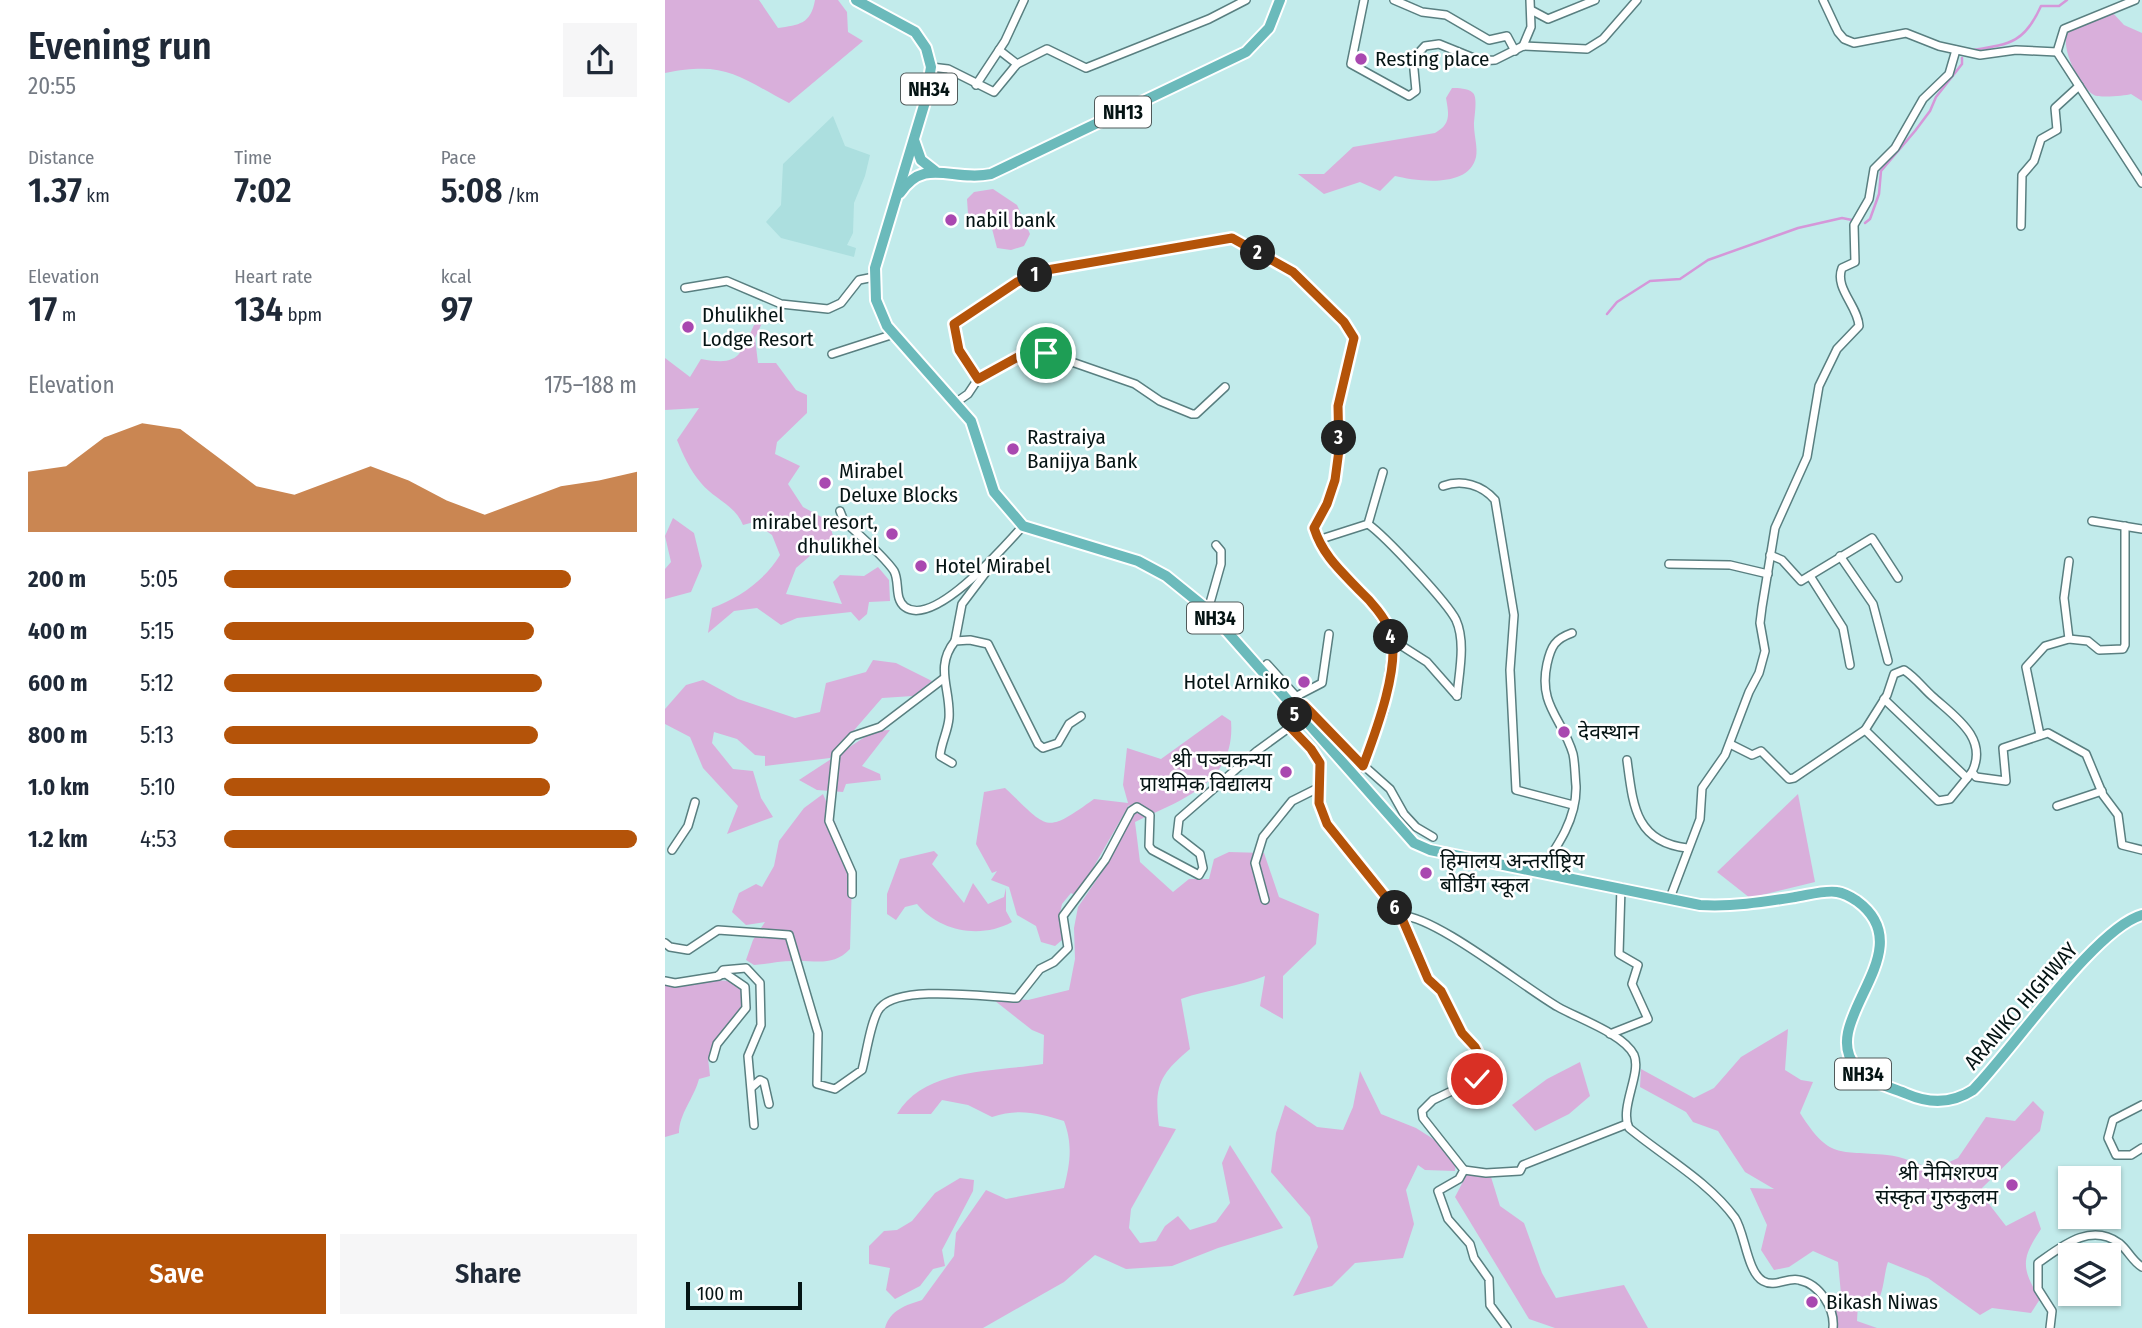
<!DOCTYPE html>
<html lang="en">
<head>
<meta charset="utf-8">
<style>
	body { margin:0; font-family:"Fira Sans Condensed","Noto Sans Devanagari",sans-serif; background:#f6f6f7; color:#1f2937; height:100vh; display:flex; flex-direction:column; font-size:26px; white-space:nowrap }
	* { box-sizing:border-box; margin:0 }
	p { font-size:23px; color:#747a83 }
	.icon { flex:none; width:38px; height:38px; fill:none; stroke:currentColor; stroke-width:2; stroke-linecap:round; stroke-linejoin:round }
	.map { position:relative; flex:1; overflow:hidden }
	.drawer { display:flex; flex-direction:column; background:#fff; width:665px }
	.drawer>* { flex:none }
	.tools { position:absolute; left:1393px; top:1166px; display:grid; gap:14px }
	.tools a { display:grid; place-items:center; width:63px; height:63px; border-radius:0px; background:#fff; box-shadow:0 2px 5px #0004; font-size:35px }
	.scale { position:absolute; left:21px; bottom:18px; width:116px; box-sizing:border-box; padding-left:7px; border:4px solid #051414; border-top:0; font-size:19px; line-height:24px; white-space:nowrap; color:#051414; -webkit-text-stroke:5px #fff; paint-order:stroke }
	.pin { position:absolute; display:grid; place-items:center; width:60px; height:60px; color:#fff; margin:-30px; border:4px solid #fff; border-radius:50%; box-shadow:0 2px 7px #0007 }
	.km { position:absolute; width:35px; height:35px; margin:-18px; border-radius:50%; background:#222; color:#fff; font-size:19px; line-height:35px; text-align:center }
	.round { display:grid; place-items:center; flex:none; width:74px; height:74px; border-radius:0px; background:#f6f6f7 }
	.headline { display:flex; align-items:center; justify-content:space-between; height:119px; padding:0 28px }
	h1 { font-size:38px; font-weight:600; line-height:52px }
	.stats { display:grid; grid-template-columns:repeat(3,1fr); gap:10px; height:119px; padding:7px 28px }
	.stats div { display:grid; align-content:center }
	.stats b { font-size:35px; font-weight:600 }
	.stats small { font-size:19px; font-weight:400 }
	.stats p { font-size:19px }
	.chart { height:196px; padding:14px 28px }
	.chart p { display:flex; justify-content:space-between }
	.chart svg { width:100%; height:126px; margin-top:7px; fill:#b45309; opacity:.7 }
	.button { display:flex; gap:14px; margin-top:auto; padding:14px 28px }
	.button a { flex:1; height:80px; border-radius:0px; background:#b45309; color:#fff; font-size:28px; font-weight:600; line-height:80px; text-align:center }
	.button a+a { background:#f6f6f7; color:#1f2937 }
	ul { padding:0 28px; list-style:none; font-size:23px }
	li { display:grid; grid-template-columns:112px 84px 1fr; align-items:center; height:52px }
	li i { height:18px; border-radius:9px; background:#b45309 }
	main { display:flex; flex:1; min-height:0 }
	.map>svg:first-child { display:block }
</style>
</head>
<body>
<main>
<section class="drawer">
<div class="headline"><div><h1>Evening run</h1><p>20:55</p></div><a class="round"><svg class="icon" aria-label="share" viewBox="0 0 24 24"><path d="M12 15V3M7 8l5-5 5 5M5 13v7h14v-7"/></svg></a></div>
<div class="stats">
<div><p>Distance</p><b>1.37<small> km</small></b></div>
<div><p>Time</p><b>7:02</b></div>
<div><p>Pace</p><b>5:08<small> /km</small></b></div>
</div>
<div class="stats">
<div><p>Elevation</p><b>17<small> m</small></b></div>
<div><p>Heart rate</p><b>134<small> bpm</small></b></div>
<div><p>kcal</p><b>97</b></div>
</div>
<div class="chart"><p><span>Elevation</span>175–188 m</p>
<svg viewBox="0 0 160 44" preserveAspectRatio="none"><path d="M0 44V23L10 21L20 11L30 6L40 8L50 18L60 28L70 31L80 26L90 21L100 26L110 33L120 38L130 33L140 28L150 26L160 23V44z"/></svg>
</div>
<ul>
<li><b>200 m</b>5:05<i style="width:84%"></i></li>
<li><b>400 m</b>5:15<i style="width:75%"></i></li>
<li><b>600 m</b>5:12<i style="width:77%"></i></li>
<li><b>800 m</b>5:13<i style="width:76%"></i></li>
<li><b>1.0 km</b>5:10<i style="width:79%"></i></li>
<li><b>1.2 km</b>4:53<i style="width:100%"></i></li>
</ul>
<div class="button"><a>Save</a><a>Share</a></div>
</section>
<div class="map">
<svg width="1477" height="1328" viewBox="0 0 1477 1328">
	<rect width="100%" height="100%" fill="#c2ebeb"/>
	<polygon fill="#acdfdf" points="168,116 180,146 205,155 200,176 189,203 188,233 182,245 191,248 189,257 116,238 101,222 116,205 118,164"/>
	<g fill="#d9afdb">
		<path d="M 0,0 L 94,0 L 113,28 C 134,25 146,24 150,0 L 173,0 L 182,12 L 183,32 L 198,41 L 124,103 C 72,76 61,61 0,73 Z"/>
		<path d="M 1447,12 L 1459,25 L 1477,33 L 1477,101 L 1466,94 C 1460,96 1434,98 1429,95 C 1415,87 1394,47 1403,32 Z"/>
		<path d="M 787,88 C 793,88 803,88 808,93 C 813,98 809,117 809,125 C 809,135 813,148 811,157 C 804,189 751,181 730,176 L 715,191 L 695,182 L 659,194 L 633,174 L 659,174 L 688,147 L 770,133 C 786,124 784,115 781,98 Z"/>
		<polygon points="328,189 352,205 365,234 359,246 346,250 332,248 324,217 303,214 302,199 309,192"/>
		<path d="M 98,321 L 90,338 L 93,363 L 111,363 L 131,390 L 142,395 L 142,413 L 112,442 L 110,454 L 135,466 L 123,484 L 138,507 L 164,521 L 168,536 L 131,568 L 121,594 L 177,604 L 168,582 L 175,575 L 199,576 L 213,567 L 224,580 L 225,601 L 204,602 L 202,614 L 194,621 L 186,612 L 132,618 L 116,625 L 92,608 L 69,611 L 43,633 L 47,608 C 74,598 100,580 115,555 L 107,535 L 89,522 L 78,525 C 70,505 49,499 36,483 C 25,470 18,455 12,440 L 34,408 L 0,410 L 0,358 L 25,377 L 36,359 C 73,366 75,357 89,325 Z"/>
		<polygon points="8,518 29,533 37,566 26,592 0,599 0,569 6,562 0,536"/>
		<polygon points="208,660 231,663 267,681 248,696 217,698 165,758 100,766 100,756 90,755 72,739 49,732 47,743 68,769 88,771 96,798 108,817 62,834 73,806 38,768 25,737 0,724 0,709 21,685 38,680 73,699 130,718 155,712 161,683 201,672"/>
		<path d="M 557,715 L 566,721 C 571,783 516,800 470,822 L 475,862 L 508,892 L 524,879 L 544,879 L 549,859 L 564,852 L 599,853 L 614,897 L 654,914 L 651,944 L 618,976 L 618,1019 L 595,1006 L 600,976 C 573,987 544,989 516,999 L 525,1049 C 494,1075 489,1086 494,1126 L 511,1129 L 466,1209 L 464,1228 L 475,1243 L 491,1241 L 500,1226 L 513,1216 L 525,1230 L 551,1222 L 565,1203 L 557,1163 L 565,1145 L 618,1228 L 553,1248 L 507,1266 L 461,1269 L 430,1255 L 399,1282 L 318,1328 L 220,1328 C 225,1310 241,1305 257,1300 L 289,1256 L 291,1233 L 321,1190 L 341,1199 L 399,1188 C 405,1164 408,1145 399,1121 C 373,1113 354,1108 327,1117 L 303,1105 L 277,1100 L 266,1114 L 232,1114 C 260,1067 330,1072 378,1064 L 379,1035 L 367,1030 L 325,997 L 363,1000 L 404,990 L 410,959 L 409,928 L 413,907 L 443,863 L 466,811 L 464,805 L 412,896 L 406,893 L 397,904 L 394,918 L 400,925 L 397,940 L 390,946 L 376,942 L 371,926 L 352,915 L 344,887 L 326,880 L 332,871 L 327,873 L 311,844 L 319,792 L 340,788 C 384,829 379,835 429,799 L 463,803 L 458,785 L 462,748 L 496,759 Z"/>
		<polygon points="225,730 197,766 215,774 216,780 181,784 178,792 152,790 134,780 209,731"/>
		<path d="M 158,794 L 178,841 L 187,882 L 185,949 C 168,967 151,960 128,961 C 115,961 102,964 89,965 L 81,960 L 88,940 L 100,922 L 81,925 L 67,912 L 74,893 L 91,884 L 97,887 L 109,866 L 114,841 L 139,808 Z"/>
		<polygon points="1133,794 1150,882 1085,898 1052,872"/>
		<path d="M 269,851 L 273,855 L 267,864 L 299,903 L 308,883 L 323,904 L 339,897 L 341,888 L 341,911 L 347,922 C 316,939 275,932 252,904 L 240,907 L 231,920 L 222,914 L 222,894 L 235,859 Z"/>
		<path d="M 46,980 L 67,981 L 77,986 L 81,1005 L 43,1058 L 45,1076 L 34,1079 C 29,1098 14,1114 14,1133 L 0,1137 L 0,985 Z"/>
		<path d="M 1123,1029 L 1120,1070 L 1136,1080 L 1148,1082 L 1135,1113 C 1165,1160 1173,1150 1222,1155 C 1237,1156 1254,1165 1269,1169 L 1293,1158 L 1321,1117 L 1350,1121 L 1368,1101 L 1379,1112 L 1375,1131 L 1317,1188 L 1324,1204 L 1341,1226 L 1370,1211 L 1376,1229 C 1356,1259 1356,1268 1375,1299 L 1366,1313 L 1327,1308 L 1315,1315 L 1263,1278 L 1223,1262 C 1219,1273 1219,1291 1213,1300 L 1196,1299 L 1193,1303 L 1192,1321 L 1212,1328 L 1164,1328 L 1176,1294 L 1173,1262 L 1148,1251 L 1124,1267 L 1109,1270 L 1096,1250 L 1102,1225 L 1085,1188 L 1109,1189 L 1080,1172 L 1053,1131 L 1028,1122 L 1021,1112 L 975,1087 L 976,1069 L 1029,1098 L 1049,1088 L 1076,1057 Z"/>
		<polygon points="915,1062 925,1096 904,1114 870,1131 847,1105 882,1079"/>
		<polygon points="695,1071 716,1114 751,1128 792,1154 790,1171 760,1170 753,1165 741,1190 749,1224 738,1258 690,1263 667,1286 628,1296 653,1247 645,1217 606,1172 611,1133 620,1105 652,1127 678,1130 688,1107"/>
		<polygon points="805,1168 826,1177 835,1206 859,1223 877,1273 891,1298 959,1285 983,1328 890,1328 864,1319 790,1197"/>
		<polygon points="295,1178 309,1180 308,1191 277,1250 280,1266 268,1269 255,1286 230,1299 221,1290 225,1268 204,1264 204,1246 219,1231 232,1230 247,1221 270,1193"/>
	</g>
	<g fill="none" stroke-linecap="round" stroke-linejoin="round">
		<g stroke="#d597d9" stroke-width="2.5">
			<path d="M 1309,50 C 1346,44 1360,42 1376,6 L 1394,6 L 1402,0"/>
			<polyline points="1200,223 1205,219 1214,194 1216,171 1250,131 1265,111 1271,97 1297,64 1297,58"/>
			<polyline points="942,314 952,302 985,281 1015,279 1043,260 1133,228 1177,218 1187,220"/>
		</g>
		<defs>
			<g id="minor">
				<polyline points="699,0 686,64 744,96 751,91 748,59 760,46 774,44 816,61 830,60 858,46 922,49 938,39 972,0"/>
				<polyline points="729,0 757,12 781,15 824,40 842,36 850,51"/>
				<polyline points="1158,0 1173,32 1179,39 1189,43 1241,33 1274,46 1315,55 1351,50 1392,52"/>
				<polyline points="866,10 883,19 930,0"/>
				<polyline points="858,46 866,27 865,0"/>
				<polyline points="334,50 352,64"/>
				<polyline points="1392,52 1477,183"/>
				<polyline points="1392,52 1399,29 1470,0"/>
				<polyline points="266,67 283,69 329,92 352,64 382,49 421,68 544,19 581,0"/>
				<polyline points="311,85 340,41 359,0"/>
				<polyline points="1356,226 1357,175 1369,161 1376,139 1392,130 1390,108 1414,86"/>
				<polyline points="20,288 62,281 116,304 163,309 176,303 194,280 209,277"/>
				<polyline points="167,354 229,334"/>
				<polyline points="313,379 294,350 289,324 352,282 382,270 567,238 628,272 679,322 689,338 673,406 674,451 670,480 662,504 648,528 653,540"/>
				<polyline points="290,403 303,394 313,379 362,352 381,353 470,384 495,401 527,414 531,414 560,387"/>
				<path d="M 778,486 C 797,479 817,485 830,500 L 849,615 L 845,670 L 851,790 L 908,805"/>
				<path d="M 175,511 L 179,521 C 193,534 219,556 229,571 C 235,582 229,599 240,607 C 269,628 340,546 358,526"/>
				<polyline points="1427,521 1477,529"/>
				<path d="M 703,524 C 720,536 782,602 791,620 C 801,642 794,673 792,696"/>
				<polyline points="1105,555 1117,560 1136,581 1207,538 1233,578"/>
				<polyline points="1175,556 1208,604 1223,661"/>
				<polyline points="1004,564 1065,565 1103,574"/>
				<polyline points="1145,576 1178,628 1185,665"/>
				<polyline points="543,610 556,564 556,551 551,545"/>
				<polyline points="726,639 762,662 792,696"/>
				<polyline points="1404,639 1423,641 1434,650 1458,649 1460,645 1460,526"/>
				<polyline points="290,641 297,604 328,563"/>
				<polyline points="602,664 639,705"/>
				<polyline points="630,697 657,683 664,634"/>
				<polyline points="1219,699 1302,778"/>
				<polyline points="625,727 646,749 655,763 654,803 662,824 736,916 763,979 777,991 797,1033 815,1057 812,1079 768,1100 757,1111 758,1118 799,1170 794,1179 773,1191 783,1219 805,1244 809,1258 824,1279 825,1305 842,1328"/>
				<polyline points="1200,730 1273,801 1285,799 1307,772"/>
				<polyline points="1375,735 1361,667 1380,646 1404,639 1399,598 1404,561"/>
				<path d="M 1065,744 L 1087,755 L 1096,751 L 1124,779 L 1129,778 L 1200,730 L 1222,695 L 1229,674 L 1239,670 C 1251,678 1257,687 1267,696 C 1289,716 1324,738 1307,772 L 1311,777 L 1341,781 L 1338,748 L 1383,733 L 1421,754 L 1438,795 L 1453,815 L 1457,845 L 1477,850"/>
				<path d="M 962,760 C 968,805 970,842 1022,848"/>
				<path d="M 287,763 L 275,756 C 276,743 283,731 284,718 C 286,689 269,667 290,641 L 305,640 L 323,644 L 373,744 L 378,748 L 393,743 L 404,724 L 416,716"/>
				<polyline points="686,774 698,766 719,711 726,660 726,632 698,593 669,566 653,540 703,524 718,472"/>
				<polyline points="1392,806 1437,791"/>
				<polyline points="7,850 23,826 30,802"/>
				<path d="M 874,873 C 892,847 912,819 911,786 C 910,776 910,763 908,754 C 898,719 873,706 882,664 C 886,646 890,639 907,633"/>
				<polyline points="187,894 187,873 164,821 171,754 188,736 215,727 278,679"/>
				<path d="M 1005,898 L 1035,819 L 1037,788 L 1060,755 L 1084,692 L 1094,673 L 1100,651 L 1095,623 L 1097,607 L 1110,528 L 1142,457 L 1154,386 L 1172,349 L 1194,326 C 1193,306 1169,288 1177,268 L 1190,262 L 1189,225 L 1204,199 L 1209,169 L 1230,148 L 1258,99 L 1284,74 L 1291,50"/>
				<polyline points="600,900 590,863 598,837 627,801 653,788"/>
				<path d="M 736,916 C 768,914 861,989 893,1007 C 912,1018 959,1034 969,1055 C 977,1073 954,1108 964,1128 C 999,1157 1043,1181 1070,1218 C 1080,1233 1082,1272 1098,1281 C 1110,1288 1122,1277 1134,1280 C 1155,1284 1170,1309 1168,1328"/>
				<path d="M 0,943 L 5,947 L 23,950 L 53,930 L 124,935 L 153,1033 L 152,1084 L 170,1089 L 197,1070 C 201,1056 206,1018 215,1008 C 235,984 321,997 352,998 L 375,969 L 389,962 L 403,948 L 398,916 L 440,860 L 466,811 L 472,807 L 485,815 L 484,846 L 487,850 L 534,875 L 538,868 L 535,854 L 512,836 L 514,819 L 592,751 L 625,727 L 632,710 L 639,705 L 680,749 L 725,789 L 739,814 L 751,827 L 768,837"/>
				<polyline points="0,981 10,983 54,976 58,970 81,968 95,983 96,1025 83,1056 89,1125"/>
				<polyline points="945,1034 983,1019 967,984 973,965 954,954 956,887"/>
				<polyline points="48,1058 52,1044 81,1008 80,987 61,974 54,975"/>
				<polyline points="87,1087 95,1080 99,1082 104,1104"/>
				<polyline points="1477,1105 1448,1120 1443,1138 1451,1155 1466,1155 1477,1148"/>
				<polyline points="799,1170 821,1173 855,1171 858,1165 962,1124"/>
				<path d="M 1385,1328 L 1387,1311 L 1373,1289 L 1373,1263 C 1396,1247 1425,1222 1454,1243 C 1463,1250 1467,1261 1477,1267"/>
			</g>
			<g id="trunk">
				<path d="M 191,0 L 250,32 L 261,48 L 266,67 L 260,102 L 210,268 L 211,300 L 222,326 L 306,421 L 329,492 L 358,526 L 473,561 L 501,576 L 543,610 L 749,843 L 765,850 L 1035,905 C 1067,907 1098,902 1130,897 C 1143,895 1160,890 1172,892 C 1179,893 1186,897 1192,901 C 1260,951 1151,1021 1191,1067 C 1203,1082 1225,1087 1242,1094 C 1265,1104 1288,1103 1308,1090 C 1347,1051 1430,928 1477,915"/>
				<polyline points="249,140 256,160 270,171"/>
				<path d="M 235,193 C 260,156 287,182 326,174 L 581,52 L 604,28 L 615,0"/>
			</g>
		</defs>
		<use href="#minor" stroke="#597f80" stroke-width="10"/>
		<use href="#trunk" stroke="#fff" stroke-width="14"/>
		<use href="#minor" stroke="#fff" stroke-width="7"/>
		<use href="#trunk" stroke="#6bbabb" stroke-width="10"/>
	</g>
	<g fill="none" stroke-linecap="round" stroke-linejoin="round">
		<defs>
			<path id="route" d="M 381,353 L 362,352 L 313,379 L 294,350 L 289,324 L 352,282 L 382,270 L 567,238 L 628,272 L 679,322 L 689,338 L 673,406 L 674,450 L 670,480 L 662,504 L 649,528 C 658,556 676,571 696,592 C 706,601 720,618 725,631 C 737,663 710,734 698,766 L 639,705 L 632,710 L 625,727 L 646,749 L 655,763 L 654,803 L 662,824 L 736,916 L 763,979 L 776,991 L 797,1033 L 810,1047 L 815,1057 L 812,1079"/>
		</defs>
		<use href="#route" stroke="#fff" stroke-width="14"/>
		<use href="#route" stroke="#b45309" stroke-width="9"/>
	</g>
	<g fill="#a948b0" stroke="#fff" stroke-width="2.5">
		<circle cx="696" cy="59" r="7"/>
		<circle cx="286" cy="220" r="7"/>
		<circle cx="23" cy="327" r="7"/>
		<circle cx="348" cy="449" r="7"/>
		<circle cx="160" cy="483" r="7"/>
		<circle cx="227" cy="534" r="7"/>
		<circle cx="256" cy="566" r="7"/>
		<circle cx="639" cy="682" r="7"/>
		<circle cx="899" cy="732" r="7"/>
		<circle cx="621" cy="772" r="7"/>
		<circle cx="761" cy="873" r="7"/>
		<circle cx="1347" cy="1185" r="7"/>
		<circle cx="1147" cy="1302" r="7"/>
	</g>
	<g text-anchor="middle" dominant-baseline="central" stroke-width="5" stroke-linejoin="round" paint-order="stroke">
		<g fill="#fff" stroke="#505a5a" stroke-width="2">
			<rect x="236" y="73.5" width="56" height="31" rx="5"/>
			<rect x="430" y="96.5" width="56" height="31" rx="5"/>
			<rect x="522" y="602.5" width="56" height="31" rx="5"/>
			<rect x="1170" y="1058.5" width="56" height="31" rx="5"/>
		</g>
		<g font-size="19" font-weight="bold" fill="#051414">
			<text x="264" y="89">NH34</text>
			<text x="458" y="112">NH13</text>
			<text x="550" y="618">NH34</text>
			<text x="1198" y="1074">NH34</text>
		</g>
		<g font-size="21" fill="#051414" stroke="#fff" text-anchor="start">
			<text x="710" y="59">Resting place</text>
			<text x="300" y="220">nabil bank</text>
			<text x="37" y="315">Dhulikhel<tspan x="37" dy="24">Lodge Resort</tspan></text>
			<text x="362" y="437">Rastraiya<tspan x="362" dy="24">Banijya Bank</tspan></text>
			<text x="174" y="471">Mirabel<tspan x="174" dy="24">Deluxe Blocks</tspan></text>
			<text x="213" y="522" text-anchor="end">mirabel resort,<tspan x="213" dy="24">dhulikhel</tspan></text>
			<text x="270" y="566">Hotel Mirabel</text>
			<text x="625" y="682" text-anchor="end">Hotel Arniko</text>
			<text x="913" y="732">देवस्थान</text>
			<text x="607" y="760" text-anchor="end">श्री पञ्चकन्या<tspan x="607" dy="24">प्राथमिक विद्यालय</tspan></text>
			<text x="775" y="861">हिमालय अन्तर्राष्ट्रिय<tspan x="775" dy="24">बोर्डिंग स्कूल</tspan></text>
			<text x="1333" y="1173" text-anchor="end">श्री नैमिशरण्य<tspan x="1333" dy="24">संस्कृत गुरुकुलम</tspan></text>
			<text x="1161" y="1302">Bikash Niwas</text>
		</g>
		<g font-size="21" fill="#051414" stroke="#fff">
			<text transform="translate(1356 1006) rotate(-49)">ARANIKO HIGHWAY</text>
		</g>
	</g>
</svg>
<div class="tools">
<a><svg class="icon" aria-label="locate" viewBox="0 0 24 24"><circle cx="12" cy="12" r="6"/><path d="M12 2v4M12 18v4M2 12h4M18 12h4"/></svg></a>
<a><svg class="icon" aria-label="layers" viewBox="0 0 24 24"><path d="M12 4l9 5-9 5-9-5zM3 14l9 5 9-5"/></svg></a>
</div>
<div class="scale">100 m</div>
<div class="pin" style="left:381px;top:353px;background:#1e9e55"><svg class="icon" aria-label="arrive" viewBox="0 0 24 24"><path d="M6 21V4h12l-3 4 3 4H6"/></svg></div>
<div class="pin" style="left:812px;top:1079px;background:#d93025"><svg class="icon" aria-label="check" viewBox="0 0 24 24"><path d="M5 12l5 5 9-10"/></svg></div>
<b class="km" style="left:370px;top:275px">1</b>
<b class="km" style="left:593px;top:253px">2</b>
<b class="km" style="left:674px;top:438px">3</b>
<b class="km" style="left:726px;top:637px">4</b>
<b class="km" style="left:630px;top:715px">5</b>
<b class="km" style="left:730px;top:908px">6</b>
</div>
</main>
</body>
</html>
